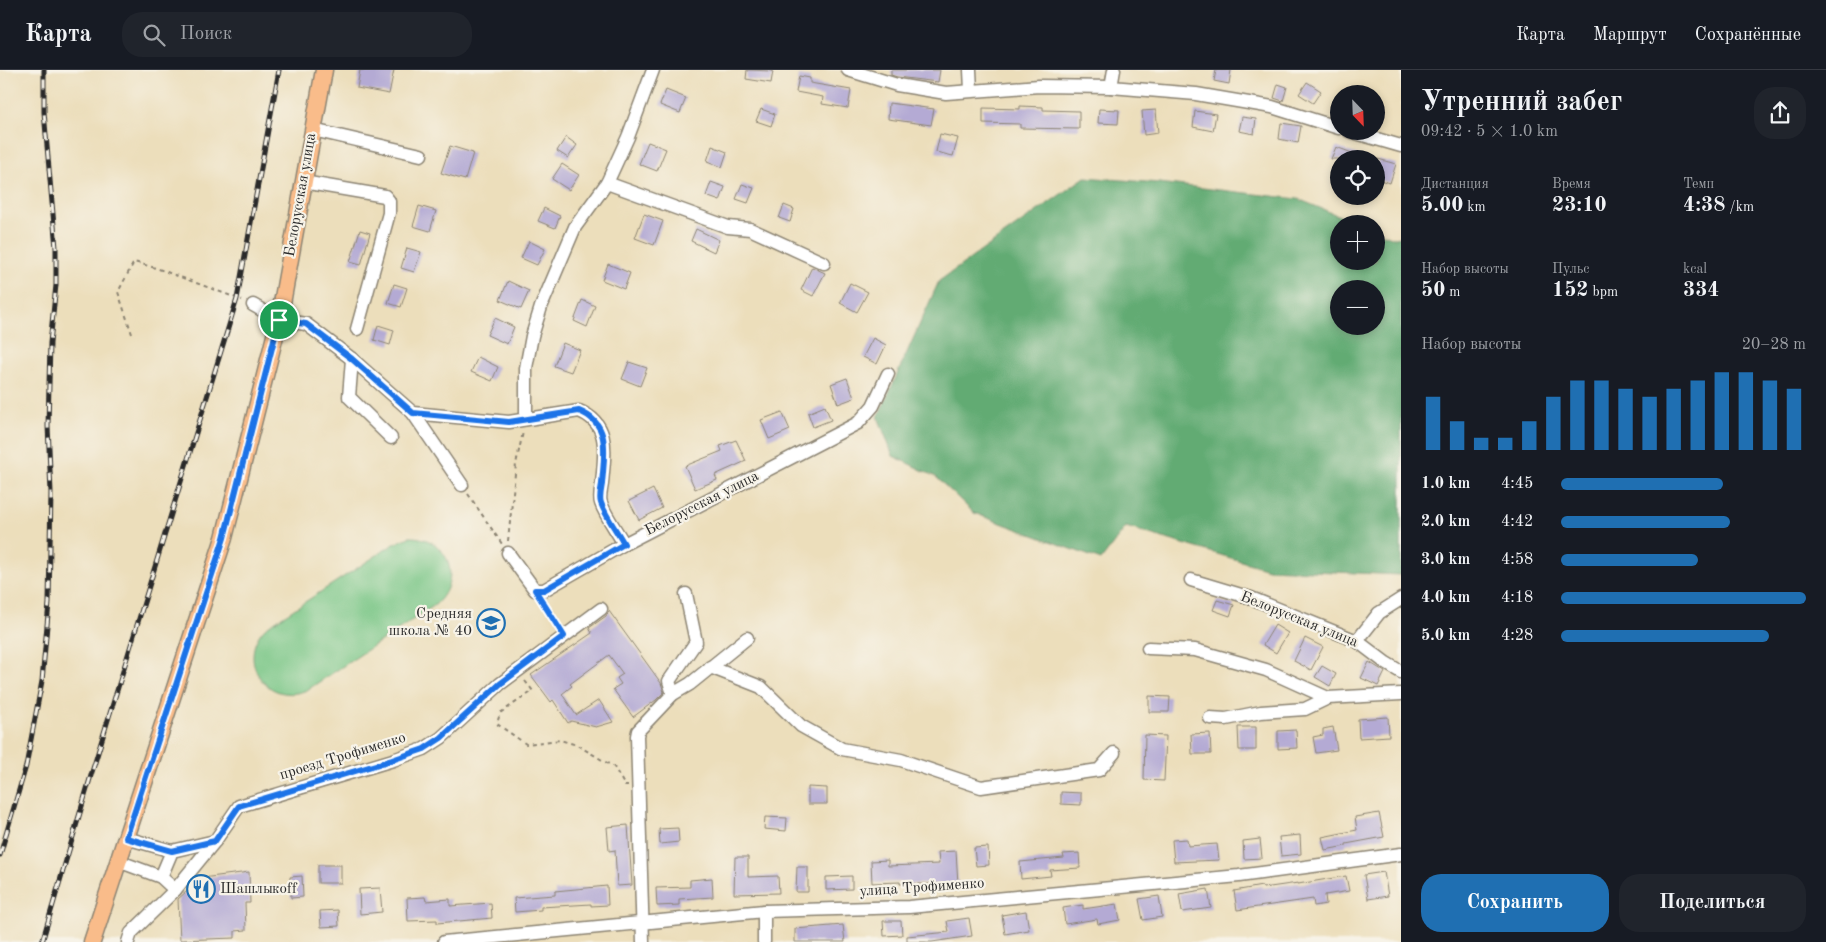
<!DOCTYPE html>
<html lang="ru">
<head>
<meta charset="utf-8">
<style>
	body { margin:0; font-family:"Old Standard TT",serif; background:#20242c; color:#f1f3f6; height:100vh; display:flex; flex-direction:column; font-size:19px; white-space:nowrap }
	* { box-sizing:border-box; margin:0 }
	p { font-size:16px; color:#9ea1a6 }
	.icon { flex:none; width:28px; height:28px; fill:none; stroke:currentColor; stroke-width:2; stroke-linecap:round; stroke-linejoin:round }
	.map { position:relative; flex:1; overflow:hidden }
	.details { display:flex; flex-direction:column; background:#171b24; width:425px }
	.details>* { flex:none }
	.needle { width:32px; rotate:157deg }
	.buttons { position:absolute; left:1330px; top:15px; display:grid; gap:10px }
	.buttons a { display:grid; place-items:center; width:55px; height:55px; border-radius:50%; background:#171b24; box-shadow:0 2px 8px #0003; font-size:25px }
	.pin { position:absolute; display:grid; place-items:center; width:42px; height:42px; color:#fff; margin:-21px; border:2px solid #fff; border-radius:50%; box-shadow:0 1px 5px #0007 }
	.round { display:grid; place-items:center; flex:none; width:52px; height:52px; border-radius:20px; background:#20242c }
	.overview { display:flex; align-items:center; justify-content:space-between; height:85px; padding:0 20px }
	h1 { font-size:28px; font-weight:600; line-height:38px }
	.metrics { display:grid; grid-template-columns:repeat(3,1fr); gap:8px; height:85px; padding:5px 20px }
	.metrics div { display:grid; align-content:center }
	.metrics b { font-size:21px; font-weight:600 }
	.metrics small { font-size:14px; font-weight:400 }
	.metrics p { font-size:14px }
	.chart { height:140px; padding:10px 20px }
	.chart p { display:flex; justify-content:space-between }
	.chart svg { width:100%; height:90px; margin-top:5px; stroke:#1f6fb2; stroke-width:6 }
	.button { display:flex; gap:10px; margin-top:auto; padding:10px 20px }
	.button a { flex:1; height:58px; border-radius:20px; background:#1f6fb2; color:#fff; font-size:20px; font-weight:600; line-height:58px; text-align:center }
	.button a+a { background:#20242c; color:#f1f3f6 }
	ul { padding:0 20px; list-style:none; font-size:16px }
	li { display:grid; grid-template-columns:80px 60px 1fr; align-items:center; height:38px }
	li i { height:12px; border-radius:6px; background:#1f6fb2 }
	header { display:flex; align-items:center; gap:30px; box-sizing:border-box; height:70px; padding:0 25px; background:#171b24; border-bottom:1px solid #363941 }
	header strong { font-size:24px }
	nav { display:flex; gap:28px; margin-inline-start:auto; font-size:18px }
	.search { width:350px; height:45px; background:#20242c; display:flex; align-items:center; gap:12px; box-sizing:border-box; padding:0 18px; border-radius:20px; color:#9ea1a6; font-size:19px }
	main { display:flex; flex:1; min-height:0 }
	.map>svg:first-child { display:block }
</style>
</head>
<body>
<header>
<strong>Карта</strong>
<div class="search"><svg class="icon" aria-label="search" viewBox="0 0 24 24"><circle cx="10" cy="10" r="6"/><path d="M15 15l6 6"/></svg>Поиск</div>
<nav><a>Карта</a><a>Маршрут</a><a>Сохранённые</a></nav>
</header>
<main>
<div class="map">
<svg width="1401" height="872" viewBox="0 0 1401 872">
	<rect width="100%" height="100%" fill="#f7f3e8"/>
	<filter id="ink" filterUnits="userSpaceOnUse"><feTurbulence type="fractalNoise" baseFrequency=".02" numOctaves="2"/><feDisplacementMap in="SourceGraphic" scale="10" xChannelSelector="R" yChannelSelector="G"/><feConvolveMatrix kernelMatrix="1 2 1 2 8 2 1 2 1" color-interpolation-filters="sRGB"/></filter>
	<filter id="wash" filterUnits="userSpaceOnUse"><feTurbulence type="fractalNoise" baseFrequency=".0096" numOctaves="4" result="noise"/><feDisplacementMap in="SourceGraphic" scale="20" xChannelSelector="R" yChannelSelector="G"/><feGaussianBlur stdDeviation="1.12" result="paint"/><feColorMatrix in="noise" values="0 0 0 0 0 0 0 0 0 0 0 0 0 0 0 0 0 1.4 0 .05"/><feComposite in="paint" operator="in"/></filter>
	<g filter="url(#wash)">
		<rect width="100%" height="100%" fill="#ecdebb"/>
		<path fill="#79c686" stroke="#527858" d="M 409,467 C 448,466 464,509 435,535 L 307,620 C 266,637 235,589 265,558 L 394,474 Z"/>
		<path fill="#62ab73" stroke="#466b4f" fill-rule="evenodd" d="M 1085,107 L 1159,113 L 1298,129 L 1359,154 L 1339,154 L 1339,191 L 1376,191 L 1376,161 L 1394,168 L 1401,167 L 1401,505 L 1268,499 L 1126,457 L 1101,490 L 974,443 L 936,407 L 893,386 L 878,347 L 939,211 ZM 1339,219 L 1376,219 L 1376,256 L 1339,256 Z"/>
		<g id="blocks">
			<g fill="#b4aad4">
				<polygon points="360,0 394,0 389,24 357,18"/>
				<polygon points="747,0 773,1 771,13 746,9"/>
				<polygon points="891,0 940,0 938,12 897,7 891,5"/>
				<polygon points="1216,0 1231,0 1229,14 1214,11"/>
				<polygon points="799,6 810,8 810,13 851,20 848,38 822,34 823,27 796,22"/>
				<polygon points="1307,12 1321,21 1313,33 1299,24"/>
				<polygon points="1278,14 1287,17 1283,31 1274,28"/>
				<polygon points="666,20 686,28 680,43 660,35"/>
				<polygon points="889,33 934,39 931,55 888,49"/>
				<polygon points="1020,36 1043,37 1043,40 1079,41 1079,59 1020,58 1020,54 983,53 983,38 1020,39"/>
				<polygon points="761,39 775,44 771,56 756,51"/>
				<polygon points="1099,39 1119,40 1118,54 1098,53"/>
				<polygon points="1156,40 1158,63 1144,65 1142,41"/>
				<polygon points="1195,41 1216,44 1213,61 1193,57"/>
				<polygon points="1242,47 1256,49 1254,64 1239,61"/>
				<polygon points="1281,53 1301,56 1298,73 1279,69"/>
				<polygon points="940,64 958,68 953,86 936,82"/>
				<polygon points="566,67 577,75 568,88 557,81"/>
				<polygon points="648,72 666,79 657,101 639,94"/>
				<polygon points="450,76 473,83 465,110 441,103"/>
				<polygon points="712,76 727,82 722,97 707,91"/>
				<polygon points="1336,77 1366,88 1366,89 1331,89"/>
				<polygon points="1378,89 1396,94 1390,113 1376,109"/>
				<polygon points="562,94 579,105 569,120 552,109"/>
				<polygon points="711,112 725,117 720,131 706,126"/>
				<polygon points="742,114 754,118 748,133 736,129"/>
				<polygon points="784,135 794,139 790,152 779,148"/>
				<polygon points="419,136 436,141 430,161 413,156"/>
				<polygon points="544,138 560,146 555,158 538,151"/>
				<polygon points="644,144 663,151 654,175 635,168"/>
				<polygon points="696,159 719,170 714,182 691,171"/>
				<polygon points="360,160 370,163 361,195 350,192"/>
				<polygon points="529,171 545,179 537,195 521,188"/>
				<polygon points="407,178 421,182 414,202 401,198"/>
				<polygon points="608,194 630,203 624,219 602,210"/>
				<polygon points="812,197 825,203 813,226 801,220"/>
				<polygon points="508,211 529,221 521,239 500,230"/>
				<polygon points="850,213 868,222 857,242 840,233"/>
				<polygon points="394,214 407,218 401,237 388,233"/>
				<polygon points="582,230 595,236 587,257 574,251"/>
				<polygon points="495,248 514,257 507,274 487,265"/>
				<polygon points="378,255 394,260 390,275 374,270"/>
				<polygon points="873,268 886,275 877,294 863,287"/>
				<polygon points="563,273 580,280 571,302 554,296"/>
				<polygon points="478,287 498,297 492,311 471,302"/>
				<polygon points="629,292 647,298 640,316 622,309"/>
				<polygon points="847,308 854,328 838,334 831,314"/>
				<polygon points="825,336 831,350 813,357 808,343"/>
				<polygon points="782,342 790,360 769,369 761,350"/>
				<polygon points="736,370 746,391 715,405 717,410 695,419 685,396 722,381 720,376"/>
				<polygon points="653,419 662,438 639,450 629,431"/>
				<polygon points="1217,530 1234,535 1230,546 1213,540"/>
				<polygon points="609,541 661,613 664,622 656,630 633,647 613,619 621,614 617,608 623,604 609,585 570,614 572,616 562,624 576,645 599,630 613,652 596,657 571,651 568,653 553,630 551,632 531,605 592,563 589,558 606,546"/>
				<polygon points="1275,555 1288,563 1276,583 1263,575"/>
				<polygon points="1305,568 1323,577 1311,600 1294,591"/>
				<polygon points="1369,592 1385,602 1378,616 1361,608"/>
				<polygon points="1322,596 1336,604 1330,616 1315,607"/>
				<polygon points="1149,626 1170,627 1169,642 1149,642"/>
				<polygon points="1388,647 1389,666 1359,668 1358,649"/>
				<polygon points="1238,657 1256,657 1256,680 1239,680"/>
				<polygon points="1333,657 1337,680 1316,683 1313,667 1323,665 1323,659"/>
				<polygon points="1296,660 1297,678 1278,679 1278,661"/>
				<polygon points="1210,663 1211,684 1192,684 1191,664"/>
				<polygon points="1145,665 1166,666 1164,711 1144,710"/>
				<polygon points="808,717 827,718 827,734 808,734"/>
				<polygon points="1061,722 1081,723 1081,735 1061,734"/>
				<polygon points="1379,743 1384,767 1346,774 1346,776 1325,780 1322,767 1357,760 1355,747"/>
				<polygon points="765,747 787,748 786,761 764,759"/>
				<polygon points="628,755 632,815 617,816 615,780 609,781 607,757"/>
				<polygon points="678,758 679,772 660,774 659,759"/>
				<polygon points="1300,765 1301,784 1281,786 1279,767"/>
				<polygon points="1187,769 1188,776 1217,774 1219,790 1174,792 1172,770"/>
				<polygon points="1260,769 1262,788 1244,789 1243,771"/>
				<polygon points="988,777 989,795 976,796 974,778"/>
				<polygon points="956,781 958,814 900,814 900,812 872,813 871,791 888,790 888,796 939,794 938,782"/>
				<polygon points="1079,783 1080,798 1050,800 1051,806 1021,809 1020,792 1064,788 1063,784"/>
				<polygon points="735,787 748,787 748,807 778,806 779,823 734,824"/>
				<rect x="318" y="795" width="23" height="18"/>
				<polygon points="797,797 808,797 808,822 796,822"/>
				<polygon points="249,802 250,833 245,833 246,860 235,861 235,868 180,870 178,829 202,808"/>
				<polygon points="1384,802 1388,826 1368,829 1364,805"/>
				<polygon points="302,806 303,827 291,828 290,807"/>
				<polygon points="852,806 852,819 826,820 826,807"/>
				<polygon points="1346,806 1349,821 1325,825 1326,834 1314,836 1313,829 1237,840 1234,821 1262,816 1263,818 1298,813 1298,814"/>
				<polygon points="712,808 713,827 679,829 679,835 657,836 656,818 690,817 690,810"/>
				<polygon points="607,816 608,835 591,836 591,834 541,837 541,840 515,842 514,828 555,825 555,821"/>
				<polygon points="380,818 382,842 360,844 359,819"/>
				<polygon points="1208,819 1211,838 1182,842 1179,824"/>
				<polygon points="1159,826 1162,847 1143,850 1139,829"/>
				<polygon points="425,827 426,831 450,829 450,836 491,833 492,848 437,853 437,850 408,851 407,828"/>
				<polygon points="1117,834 1120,850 1098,854 1097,849 1065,854 1063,838 1083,835 1083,839"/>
				<polygon points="338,840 339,856 321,857 320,841"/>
				<polygon points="1026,841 1029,860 1005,864 1002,845"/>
				<polygon points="969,848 972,866 932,872 907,872 907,866 949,862 947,851"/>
				<polygon points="883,851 901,851 902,865 884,866"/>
				<polygon points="843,855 845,872 795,872 795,859"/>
			</g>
		</g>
	</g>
	<g filter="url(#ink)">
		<use href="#blocks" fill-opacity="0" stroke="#8c8473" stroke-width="1"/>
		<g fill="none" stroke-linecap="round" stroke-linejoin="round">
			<defs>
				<g id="minor">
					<polyline points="848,0 897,15 946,23 1039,16 1111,17 1196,24 1272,37 1339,58"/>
					<polyline points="970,0 971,20"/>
					<polyline points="1111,17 1114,0"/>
					<polyline points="313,60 421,85"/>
					<polyline points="1349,61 1401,76"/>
					<polyline points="303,112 385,126 389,131 389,143 357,259"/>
					<polyline points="607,113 728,157 750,159 824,193"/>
					<polyline points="253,235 279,250 306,254 352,289 413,343 462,415"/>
					<polyline points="352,289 349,327 391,368"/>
					<path d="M 413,343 L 509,352 L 579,341 C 612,354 604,385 602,414 C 601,420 599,428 601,433 C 606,447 617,461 624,474"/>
					<polyline points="526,349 526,298 532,266 541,237 575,157 607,113 628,67 653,0"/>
					<polyline points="508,483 535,520 544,520 624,474 858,353 873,336 888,304"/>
					<polyline points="1191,510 1251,528 1357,571 1386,593 1401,602"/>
					<polyline points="1357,571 1379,543 1401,529"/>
					<polyline points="1148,578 1195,580 1266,600 1328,628"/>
					<polyline points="710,597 761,617 801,656 842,679 901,690 981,717 1099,700 1114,683"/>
					<polyline points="673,624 669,611 696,572 686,524"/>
					<polyline points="1210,648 1226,649 1261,642 1305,639 1328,628 1401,624"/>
					<polyline points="126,768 172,781"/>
					<polyline points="118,791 161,807 175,820"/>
					<polyline points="161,807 172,781 215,771"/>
					<polyline points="764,841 764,872"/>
					<polyline points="128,872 131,863 175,820 215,771 239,736 393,690 424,679 441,668 500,614 601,539"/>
					<polyline points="444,872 764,841 909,837 1239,806 1401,784"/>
					<polyline points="643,872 637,666 638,661 673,624 690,614 747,568"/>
				</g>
				<polyline id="major" points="92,872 224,468 279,250 324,0"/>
			</defs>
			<use href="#minor" stroke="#8c8473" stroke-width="15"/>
			<use href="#major" stroke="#8c8473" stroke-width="19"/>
			<g stroke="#8c8473" stroke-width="2" stroke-dasharray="4 4" stroke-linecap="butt">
				<polyline points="132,264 118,222 134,192 156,198 242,230"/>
				<polyline points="468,424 502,474"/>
				<polyline points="508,471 516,394 523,362"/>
				<polyline points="543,533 558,556"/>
				<polyline points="525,611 533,621 500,643 497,654 526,674 560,670 577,675 614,697 625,716 628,716"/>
			</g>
			<use href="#minor" stroke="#fff" stroke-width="12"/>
			<use href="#major" stroke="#f9bc8a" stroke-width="16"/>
			<defs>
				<g id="rail">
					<polyline points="0,785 26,696 42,611 49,533 51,422 48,356 50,273 56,215 56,178 44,42 44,0"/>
					<polyline points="42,872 92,702 237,229 279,0"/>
				</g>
			</defs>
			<use href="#rail" stroke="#2b2b2b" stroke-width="5"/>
			<use href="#rail" stroke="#f7f3e8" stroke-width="3" stroke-dasharray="9" stroke-linecap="butt"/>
		</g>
	</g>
	<g fill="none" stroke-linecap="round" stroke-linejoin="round" filter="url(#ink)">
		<defs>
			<path id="route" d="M 279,250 L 306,254 L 352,289 L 413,343 L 509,352 L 579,341 C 612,354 604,385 602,414 C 601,420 599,428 601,433 C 606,447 617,461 624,474 L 544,520 L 535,520 L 564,566 L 500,614 L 441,668 L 424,679 L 392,690 L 239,736 L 215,771 L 172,781 L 126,768 L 224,468 Z"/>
		</defs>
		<use href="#route" stroke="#fff" stroke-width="10"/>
		<use href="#route" stroke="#1a73e8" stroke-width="6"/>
	</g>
	<defs>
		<symbol id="school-ring" viewBox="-11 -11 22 22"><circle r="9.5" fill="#f7f3e8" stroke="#1f6fb2" stroke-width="1.5"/><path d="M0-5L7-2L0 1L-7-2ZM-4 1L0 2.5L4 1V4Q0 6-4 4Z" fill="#1f6fb2"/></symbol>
		<symbol id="restaurant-ring" viewBox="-11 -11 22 22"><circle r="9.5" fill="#f7f3e8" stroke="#1f6fb2" stroke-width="1.5"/><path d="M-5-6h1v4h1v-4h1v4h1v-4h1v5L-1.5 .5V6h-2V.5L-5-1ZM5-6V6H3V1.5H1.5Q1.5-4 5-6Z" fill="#1f6fb2"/></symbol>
	</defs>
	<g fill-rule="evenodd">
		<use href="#school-ring" x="475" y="537" width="32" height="32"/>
		<use href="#restaurant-ring" x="185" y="803" width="32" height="32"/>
	</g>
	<g text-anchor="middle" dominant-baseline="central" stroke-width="4.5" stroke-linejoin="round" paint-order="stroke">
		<g font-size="15" fill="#2b2b2b" stroke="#f7f3e8">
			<text transform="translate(301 125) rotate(-80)">Белорусская улица</text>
			<text transform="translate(702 434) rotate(-27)">Белорусская улица</text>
			<text transform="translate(1299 550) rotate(22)">Белорусская улица</text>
			<text transform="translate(343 687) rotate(-17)">проезд Трофименко</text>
			<text transform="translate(922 818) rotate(-4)">улица Трофименко</text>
		</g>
		<g font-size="15" fill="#2b2b2b" stroke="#f7f3e8" text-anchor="end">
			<text x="472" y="544">Средняя<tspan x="472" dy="17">школа № 40</tspan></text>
			<text x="220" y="819" text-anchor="start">Шашлыкоff</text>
		</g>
	</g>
</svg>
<div class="buttons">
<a><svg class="needle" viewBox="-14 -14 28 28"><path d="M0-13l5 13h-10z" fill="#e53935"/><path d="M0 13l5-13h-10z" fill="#9ea1a6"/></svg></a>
<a><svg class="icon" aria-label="locate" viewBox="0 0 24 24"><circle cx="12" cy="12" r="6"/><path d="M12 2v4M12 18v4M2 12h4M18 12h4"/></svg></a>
<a>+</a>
<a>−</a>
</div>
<div class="pin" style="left:279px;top:250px;background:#1e9e55"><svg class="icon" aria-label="arrive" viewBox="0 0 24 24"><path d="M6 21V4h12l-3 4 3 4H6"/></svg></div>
</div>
<section class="details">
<div class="overview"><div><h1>Утренний забег</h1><p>09:42 · 5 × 1.0 km</p></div><a class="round"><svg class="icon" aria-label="share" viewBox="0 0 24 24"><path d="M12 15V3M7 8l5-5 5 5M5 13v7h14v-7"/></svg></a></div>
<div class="metrics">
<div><p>Дистанция</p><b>5.00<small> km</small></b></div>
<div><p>Время</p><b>23:10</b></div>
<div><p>Темп</p><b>4:38<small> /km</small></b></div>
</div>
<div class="metrics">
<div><p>Набор высоты</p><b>50<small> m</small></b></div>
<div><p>Пульс</p><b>152<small> bpm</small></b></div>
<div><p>kcal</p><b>334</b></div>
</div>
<div class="chart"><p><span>Набор высоты</span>20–28 m</p>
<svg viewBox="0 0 160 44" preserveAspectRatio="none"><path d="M5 44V18M15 44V30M25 44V38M35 44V38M45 44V30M55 44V18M65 44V10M75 44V10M85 44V14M95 44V18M105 44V14M115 44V10M125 44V6M135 44V6M145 44V10M155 44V14"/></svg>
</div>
<ul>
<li><b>1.0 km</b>4:45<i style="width:66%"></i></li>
<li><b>2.0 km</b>4:42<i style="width:69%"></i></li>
<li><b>3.0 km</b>4:58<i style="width:56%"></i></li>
<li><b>4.0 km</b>4:18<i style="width:100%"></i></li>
<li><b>5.0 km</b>4:28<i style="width:85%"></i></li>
</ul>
<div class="button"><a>Сохранить</a><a>Поделиться</a></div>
</section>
</main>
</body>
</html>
